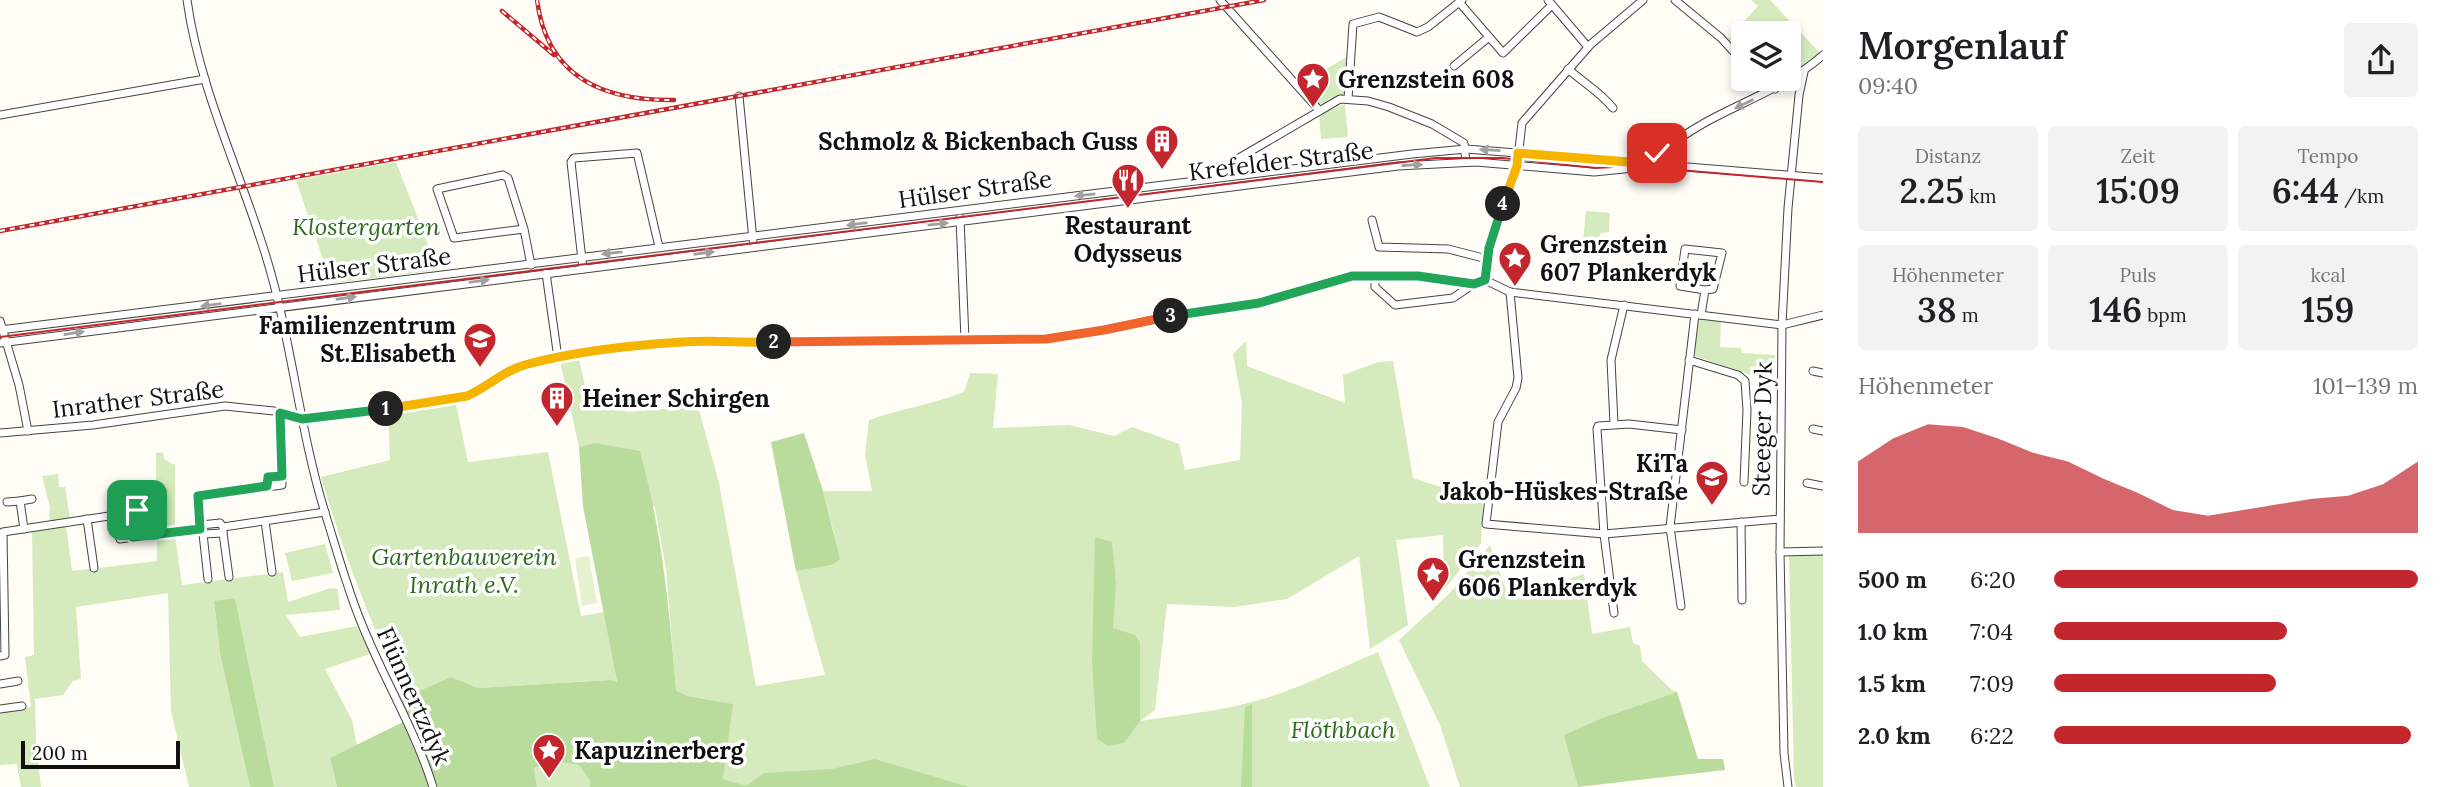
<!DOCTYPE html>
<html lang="de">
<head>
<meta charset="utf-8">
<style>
	body { margin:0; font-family:Lora,serif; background:#f2f2f2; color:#202124; height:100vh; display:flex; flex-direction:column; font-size:26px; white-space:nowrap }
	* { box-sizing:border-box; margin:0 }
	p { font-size:23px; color:#757577 }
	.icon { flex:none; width:38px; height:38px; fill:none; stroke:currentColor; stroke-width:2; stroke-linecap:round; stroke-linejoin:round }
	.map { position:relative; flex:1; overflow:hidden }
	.details { display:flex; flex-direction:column; background:#fff; width:630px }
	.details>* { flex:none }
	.fabs { position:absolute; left:1731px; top:21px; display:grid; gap:14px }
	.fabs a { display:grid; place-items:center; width:70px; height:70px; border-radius:7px; background:#fff; box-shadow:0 4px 10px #0003; font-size:35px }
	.scale { position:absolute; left:21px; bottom:18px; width:159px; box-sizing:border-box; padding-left:7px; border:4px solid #111; border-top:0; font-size:19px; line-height:24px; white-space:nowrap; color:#111; -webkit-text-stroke:5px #fff; paint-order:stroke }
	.pin { position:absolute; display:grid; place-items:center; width:60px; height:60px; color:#fff; margin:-30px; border-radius:14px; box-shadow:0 4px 10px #0006 }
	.km { position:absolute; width:35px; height:35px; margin:-18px; border-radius:50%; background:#222; color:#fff; font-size:19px; line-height:35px; text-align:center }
	.round { display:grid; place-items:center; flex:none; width:74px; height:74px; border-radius:7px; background:#f2f2f2 }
	.overview { display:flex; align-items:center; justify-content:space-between; height:119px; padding:0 35px }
	h1 { font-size:38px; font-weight:600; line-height:52px }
	.figures { display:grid; grid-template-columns:repeat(3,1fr); gap:10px; height:119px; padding:7px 35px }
	.figures div { display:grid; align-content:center; border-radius:7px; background:#f2f2f2; text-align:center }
	.figures b { font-size:35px; font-weight:600 }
	.figures small { font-size:19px; font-weight:400 }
	.figures p { font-size:19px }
	.chart { height:196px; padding:14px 35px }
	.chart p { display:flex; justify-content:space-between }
	.chart svg { width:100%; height:126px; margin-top:7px; fill:#c4262e; opacity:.7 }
	ul { padding:0 35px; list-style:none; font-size:23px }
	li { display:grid; grid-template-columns:112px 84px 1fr; align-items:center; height:52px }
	li i { height:18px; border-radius:9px; background:#c4262e }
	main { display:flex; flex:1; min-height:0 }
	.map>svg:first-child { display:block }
</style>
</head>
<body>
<main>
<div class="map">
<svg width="1823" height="787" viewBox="0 0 1823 787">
	<rect width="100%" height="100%" fill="#fffdf5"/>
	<g fill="#d5ebbd">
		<polygon points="1751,0 1770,0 1820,53 1789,76 1788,33 1743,33 1743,55 1728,39 1758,6"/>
		<polygon points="1347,57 1345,94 1332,99 1330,97 1327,102 1319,104 1300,84"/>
		<polygon points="1345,104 1348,137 1321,139 1319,114"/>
		<polygon points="396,162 438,270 331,283 296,180"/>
		<polygon points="1586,211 1610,213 1609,232 1600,233 1602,250 1582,251"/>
		<polygon points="1702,318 1721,320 1720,347 1741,348 1742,353 1775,355 1775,376 1751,375 1695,356 1697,323"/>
		<path d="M 1246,341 L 1247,366 L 1345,403 L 1343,375 L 1378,362 L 1393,361 L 1413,478 L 1483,501 L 1481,543 L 1444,590 L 1443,535 L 1396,540 L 1408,625 L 1370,649 L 1359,556 L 1287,599 L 1234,607 L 1167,604 L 1155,710 L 1141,721 C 1177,715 1216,712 1252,702 C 1295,691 1337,669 1378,652 L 1430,787 L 718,787 L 732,704 L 687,696 L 676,690 L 666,569 L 655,508 L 605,447 L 594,443 L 579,447 L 560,361 L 579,359 L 588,399 L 620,388 L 626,412 L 698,406 L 719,483 L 756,686 L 825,675 L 796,571 L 832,565 L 834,533 L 823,491 L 872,491 L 865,454 L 869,420 C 900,409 933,404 964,392 L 970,373 L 998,374 L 993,428 L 1069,425 L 1114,436 L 1132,427 L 1179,444 L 1185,470 L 1240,460 L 1242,403 L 1233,354 Z"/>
		<path d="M 456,404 L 468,462 L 548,452 L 581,616 L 604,612 L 617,683 L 609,680 L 478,688 L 451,677 L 405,697 C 371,624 344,555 321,477 L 390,460 L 388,411 Z"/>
		<polygon points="163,452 164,459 175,465 175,535 182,585 283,572 288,602 331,588 338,589 340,610 286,615 300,637 357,626 370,654 325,669 352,720 357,745 330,758 337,787 274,787 235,598 214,602 220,654 250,787 189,787 171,711 168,593 76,607 81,679 73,681 63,695 35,699 36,740 41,787 21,787 17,764 0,765 0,711 31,707 25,657 34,655 32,531 49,522 50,507 42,476 58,474 59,487 65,487 70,518 66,526 72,571 157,561 156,453"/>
		<polygon points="325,544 333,573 292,581 285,553"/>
		<polygon points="1490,545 1509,598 1584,574 1592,634 1630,627 1633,643 1640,646 1642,661 1672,690 1677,692 1602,718 1565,735 1578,787 1460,787 1440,725 1399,640 1449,594"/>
		<polygon points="1789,554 1823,554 1823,787 1796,787 1794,778"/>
		<polygon points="553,761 579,765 590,781 590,787 537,787 534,768"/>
	</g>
	<g fill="#b9dc9c">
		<polygon points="804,433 823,491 840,559 832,565 796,571 771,442"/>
		<path d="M 594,443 L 640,451 C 662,533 669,605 676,690 L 687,696 L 733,704 L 723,779 L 746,786 L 764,773 L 832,769 L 875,759 L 969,787 L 590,787 L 590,781 L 579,765 L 553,761 L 534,768 L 537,787 L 438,787 L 420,741 L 416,742 L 428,787 L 337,787 L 330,758 L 407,720 L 414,734 L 398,695 L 405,697 L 451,677 L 478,688 L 610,680 L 617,682 L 583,506 L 579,447 Z"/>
		<polygon points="1095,537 1112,542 1116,584 1113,628 1135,635 1140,642 1140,721 1124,743 1107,746 1097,738 1092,662"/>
		<polygon points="235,598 274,787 250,787 220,654 214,601"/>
		<polygon points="1677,692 1698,759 1723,759 1725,770 1578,787 1564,735 1602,718"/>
		<polygon points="1252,704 1252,787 1241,787 1245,707"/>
	</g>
	<polygon fill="#e6f2cf" points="589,556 597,603 582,606 575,558"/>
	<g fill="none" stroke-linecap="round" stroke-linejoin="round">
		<defs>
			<g id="minor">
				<path d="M 187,0 C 199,87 239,169 265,253 C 292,339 299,430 326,516 C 337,551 347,588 361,622 C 383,678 415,729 433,787"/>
				<polyline points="1220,0 1319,110"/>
				<polyline points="1548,0 1588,47"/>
				<polyline points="1675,0 1721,38 1743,62"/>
				<polyline points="1459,2 1503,53 1552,5"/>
				<polyline points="1454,66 1489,37"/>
				<path d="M 1568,69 C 1584,83 1600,92 1613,108"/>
				<polyline points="1762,79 1775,89"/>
				<polyline points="739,96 753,240"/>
				<polyline points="1348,99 1353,24 1379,17 1417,32 1428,27 1462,0"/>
				<polyline points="0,115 205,79"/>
				<polyline points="1244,175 1239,158 1340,99 1368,101 1389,107 1432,124 1464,143 1466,162"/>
				<polyline points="960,218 965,340"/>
				<polyline points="1372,220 1379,247 1448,249 1487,259"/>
				<polyline points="524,229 454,238 437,189 503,175 508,178 524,229 531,265"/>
				<polyline points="583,269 571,162 574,158 637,153 659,247"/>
				<polyline points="546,273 558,358"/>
				<polyline points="1375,276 1375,287 1395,305 1453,298 1469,287"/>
				<polyline points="1485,280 1494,231 1517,166 1522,123 1591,44 1643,0"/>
				<polyline points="1510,292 1518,378 1516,388 1498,422 1486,524 1604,534 1780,519"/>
				<polyline points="1701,315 1705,290 1713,289 1722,253 1685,249 1680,286 1705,290"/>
				<polyline points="0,321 19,385 28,431"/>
				<path d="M 0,330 L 1412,154 L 1466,149 L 1629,162 C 1656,156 1681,136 1706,122 C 1746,100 1788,86 1823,55"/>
				<polyline points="0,343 1398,166 1476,162 1594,172 1663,165 1823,178"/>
				<polyline points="1689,360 1738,375 1745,381 1747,410 1744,482"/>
				<polyline points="1813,371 1823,373"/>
				<polyline points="1614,424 1611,360 1624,305"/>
				<polyline points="1813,429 1823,431"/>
				<polyline points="0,433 93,425 225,406 274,411 302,419 467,396 479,391 504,372 528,364 613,348 684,342 1046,339 1104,330 1148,319 1242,307 1352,277 1418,276 1474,284 1485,280 1510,292 1782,325 1823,315"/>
				<polyline points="1807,483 1823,486"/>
				<polyline points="136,486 137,510 129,513 133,537 200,529"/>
				<polyline points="267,486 268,477 282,476"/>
				<polyline points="7,502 20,501"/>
				<polyline points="116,515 120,539 133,537"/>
				<polyline points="87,519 94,568"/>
				<polyline points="265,521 272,572"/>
				<polyline points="1741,522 1742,600"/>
				<polyline points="201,525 198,496 282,485 280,413"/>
				<polyline points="223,527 223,533 203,534 201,525 220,523 223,527 325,512"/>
				<polyline points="24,529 20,501 32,499"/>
				<polyline points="223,533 229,577"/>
				<polyline points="203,534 208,579"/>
				<polyline points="1780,552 1823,551"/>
				<polyline points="1681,606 1670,527 1695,314"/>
				<polyline points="1614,613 1604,534 1597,429 1598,426 1629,424 1682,430"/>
				<polyline points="0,656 5,655 3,532 129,513"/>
				<polyline points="0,684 18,681"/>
				<polyline points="0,709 22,706"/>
				<polyline points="1788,787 1784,753 1780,552 1782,325 1788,208 1799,95 1804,72"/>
			</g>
		</defs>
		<use href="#minor" stroke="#444" stroke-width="9"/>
		<use href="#minor" stroke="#fff" stroke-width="7"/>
		<polyline stroke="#c4262e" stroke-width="2" points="0,337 1436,158 1502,158 1596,168 1631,166 1823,182"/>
		<defs>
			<g id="rail">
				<path d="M 537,0 C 547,78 604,101 674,100"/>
				<polyline points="502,11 554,55"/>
				<polyline points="0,231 1264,0"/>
			</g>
		</defs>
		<use href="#rail" stroke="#c4262e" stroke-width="4.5"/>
		<use href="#rail" stroke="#fff" stroke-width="2" stroke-dasharray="5" stroke-linecap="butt"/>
	</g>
	<defs><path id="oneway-solid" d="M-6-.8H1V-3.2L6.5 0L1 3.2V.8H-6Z" transform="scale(1.75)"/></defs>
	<g fill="#a0a0a0">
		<use href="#oneway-solid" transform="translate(1744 104) rotate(154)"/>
		<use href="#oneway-solid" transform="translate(1490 150) rotate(-177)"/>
		<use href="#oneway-solid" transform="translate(1412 165) rotate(-3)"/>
		<use href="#oneway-solid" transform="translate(1085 195) rotate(174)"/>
		<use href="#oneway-solid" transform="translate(857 224) rotate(173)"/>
		<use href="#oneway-solid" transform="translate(938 224) rotate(-6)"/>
		<use href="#oneway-solid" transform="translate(612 253) rotate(174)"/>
		<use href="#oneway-solid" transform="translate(704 253) rotate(-8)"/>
		<use href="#oneway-solid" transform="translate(479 281) rotate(-7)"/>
		<use href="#oneway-solid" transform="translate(346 298) rotate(-8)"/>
		<use href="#oneway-solid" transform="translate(211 305) rotate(173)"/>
		<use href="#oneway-solid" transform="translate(74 333) rotate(-9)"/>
	</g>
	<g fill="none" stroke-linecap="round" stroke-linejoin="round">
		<defs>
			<polyline id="split-1" points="137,510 129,513 133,537 200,529 198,496 267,486 268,477 282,476 280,413 302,419 386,409"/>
			<path id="split-2" d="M 386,409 L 467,396 C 489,386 504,370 528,364 C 578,351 632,345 682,342 C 713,340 744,343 774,342"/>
			<polyline id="split-3" points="774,342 1046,339 1104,330 1171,316"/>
			<polyline id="split-4" points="1171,316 1259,303 1352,276 1418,276 1474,284 1485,280 1489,248 1503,204"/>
			<polyline id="split-5" points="1503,204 1517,166 1518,153 1629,162 1658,150 1657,153"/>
		</defs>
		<use href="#split-1" stroke="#fff" stroke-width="14"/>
		<use href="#split-2" stroke="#fff" stroke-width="14"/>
		<use href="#split-3" stroke="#fff" stroke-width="14"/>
		<use href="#split-4" stroke="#fff" stroke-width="14"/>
		<use href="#split-5" stroke="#fff" stroke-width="14"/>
		<use href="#split-1" stroke="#22a559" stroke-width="9"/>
		<use href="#split-2" stroke="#f5b400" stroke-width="9"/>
		<use href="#split-3" stroke="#f0652b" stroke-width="9"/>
		<use href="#split-4" stroke="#22a559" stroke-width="9"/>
		<use href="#split-5" stroke="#f5b400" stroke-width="9"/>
	</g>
	<defs>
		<symbol id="sight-pin" viewBox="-11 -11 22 30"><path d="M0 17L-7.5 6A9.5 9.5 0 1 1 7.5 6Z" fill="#c4262e" stroke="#fff"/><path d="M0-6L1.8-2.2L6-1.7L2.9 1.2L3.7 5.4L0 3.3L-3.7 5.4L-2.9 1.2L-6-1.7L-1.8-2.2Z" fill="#fff"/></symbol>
		<symbol id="building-pin" viewBox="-11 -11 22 30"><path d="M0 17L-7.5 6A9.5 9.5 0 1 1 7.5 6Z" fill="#c4262e" stroke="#fff"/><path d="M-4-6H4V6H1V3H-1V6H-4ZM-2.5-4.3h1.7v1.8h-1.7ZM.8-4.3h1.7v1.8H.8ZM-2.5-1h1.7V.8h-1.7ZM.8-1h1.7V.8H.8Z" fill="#fff"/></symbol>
		<symbol id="restaurant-pin" viewBox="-11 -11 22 30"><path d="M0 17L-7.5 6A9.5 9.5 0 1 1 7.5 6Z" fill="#c4262e" stroke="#fff"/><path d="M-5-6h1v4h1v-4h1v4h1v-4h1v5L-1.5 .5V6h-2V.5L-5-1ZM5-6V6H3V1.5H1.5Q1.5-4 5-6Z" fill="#fff"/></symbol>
		<symbol id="school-pin" viewBox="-11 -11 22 30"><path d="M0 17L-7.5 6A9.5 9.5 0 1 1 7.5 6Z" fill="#c4262e" stroke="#fff"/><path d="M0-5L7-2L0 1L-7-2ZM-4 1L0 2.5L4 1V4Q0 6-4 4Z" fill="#fff"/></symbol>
	</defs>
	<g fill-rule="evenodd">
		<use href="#sight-pin" x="1294" y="60" width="38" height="52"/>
		<use href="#building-pin" x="1143" y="122" width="38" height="52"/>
		<use href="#restaurant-pin" x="1109" y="161" width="38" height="52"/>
		<use href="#sight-pin" x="1496" y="239" width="38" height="52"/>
		<use href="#school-pin" x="461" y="320" width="38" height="52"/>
		<use href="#building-pin" x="538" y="379" width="38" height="52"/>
		<use href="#school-pin" x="1693" y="458" width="38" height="52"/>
		<use href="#sight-pin" x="1414" y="554" width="38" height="52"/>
		<use href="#sight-pin" x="530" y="731" width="38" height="52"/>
	</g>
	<g text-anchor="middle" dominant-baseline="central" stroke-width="7" stroke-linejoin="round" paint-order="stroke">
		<g font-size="24" font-weight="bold" fill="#111" stroke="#fff" text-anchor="start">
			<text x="1338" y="79">Grenzstein 608</text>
			<text x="1138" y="141" text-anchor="end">Schmolz &amp; Bickenbach Guss</text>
			<text x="1128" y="225" text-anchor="middle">Restaurant<tspan x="1128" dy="28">Odysseus</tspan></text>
			<text x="1540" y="244">Grenzstein<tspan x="1540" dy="28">607 Plankerdyk</tspan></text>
			<text x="456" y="325" text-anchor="end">Familienzentrum<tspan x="456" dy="28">St.Elisabeth</tspan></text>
			<text x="582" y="398">Heiner Schirgen</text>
			<text x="1688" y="463" text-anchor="end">KiTa<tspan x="1688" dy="28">Jakob-Hüskes-Straße</tspan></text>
			<text x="1458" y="559">Grenzstein<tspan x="1458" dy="28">606 Plankerdyk</tspan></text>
			<text x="574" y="750">Kapuzinerberg</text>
		</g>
		<g font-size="24" fill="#111" stroke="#fff">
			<text transform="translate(1281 161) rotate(-7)">Krefelder Straße</text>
			<text transform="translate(975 189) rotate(-8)">Hülser Straße</text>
			<text transform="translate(374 265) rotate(-7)">Hülser Straße</text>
			<text transform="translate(138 399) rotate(-7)">Inrather Straße</text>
			<text transform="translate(1762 429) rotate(-89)">Steeger Dyk</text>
			<text transform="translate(414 696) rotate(66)">Flünnertzdyk</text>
		</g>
		<g font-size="24" font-style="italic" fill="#2f6b1f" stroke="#fff">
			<text x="366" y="226">Klostergarten</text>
			<text x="464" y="556">Gartenbauverein<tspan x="464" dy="28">Inrath e.V.</tspan></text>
			<text x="1343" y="729">Flöthbach</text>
		</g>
	</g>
</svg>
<div class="fabs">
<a><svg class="icon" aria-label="layers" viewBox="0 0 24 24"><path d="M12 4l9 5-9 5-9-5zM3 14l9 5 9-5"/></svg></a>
</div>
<div class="scale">200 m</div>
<div class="pin" style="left:137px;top:510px;background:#1e9e55"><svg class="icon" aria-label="arrive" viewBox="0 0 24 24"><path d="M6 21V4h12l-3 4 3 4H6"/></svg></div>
<div class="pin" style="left:1657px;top:153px;background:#d93025"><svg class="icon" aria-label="check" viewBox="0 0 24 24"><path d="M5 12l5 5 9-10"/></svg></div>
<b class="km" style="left:386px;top:409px">1</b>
<b class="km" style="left:774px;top:342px">2</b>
<b class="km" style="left:1171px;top:316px">3</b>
<b class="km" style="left:1503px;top:204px">4</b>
</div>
<section class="details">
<div class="overview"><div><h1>Morgenlauf</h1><p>09:40</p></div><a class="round"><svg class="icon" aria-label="share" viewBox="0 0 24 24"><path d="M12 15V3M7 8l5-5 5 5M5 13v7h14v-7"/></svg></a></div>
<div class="figures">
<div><p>Distanz</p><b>2.25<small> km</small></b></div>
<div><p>Zeit</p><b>15:09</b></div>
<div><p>Tempo</p><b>6:44<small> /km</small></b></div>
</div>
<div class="figures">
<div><p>Höhenmeter</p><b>38<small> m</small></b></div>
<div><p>Puls</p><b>146<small> bpm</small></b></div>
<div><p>kcal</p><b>159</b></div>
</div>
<div class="chart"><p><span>Höhenmeter</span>101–139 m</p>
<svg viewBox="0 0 160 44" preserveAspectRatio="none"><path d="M0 44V19L10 11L20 6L30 7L40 11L50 16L60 19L70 25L80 30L90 36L100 38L110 36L120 34L130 32L140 31L150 27L160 19V44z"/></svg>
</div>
<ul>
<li><b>500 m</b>6:20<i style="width:100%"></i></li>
<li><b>1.0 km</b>7:04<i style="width:64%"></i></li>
<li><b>1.5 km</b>7:09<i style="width:61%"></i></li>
<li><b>2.0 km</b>6:22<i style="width:98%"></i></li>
</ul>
</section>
</main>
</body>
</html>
